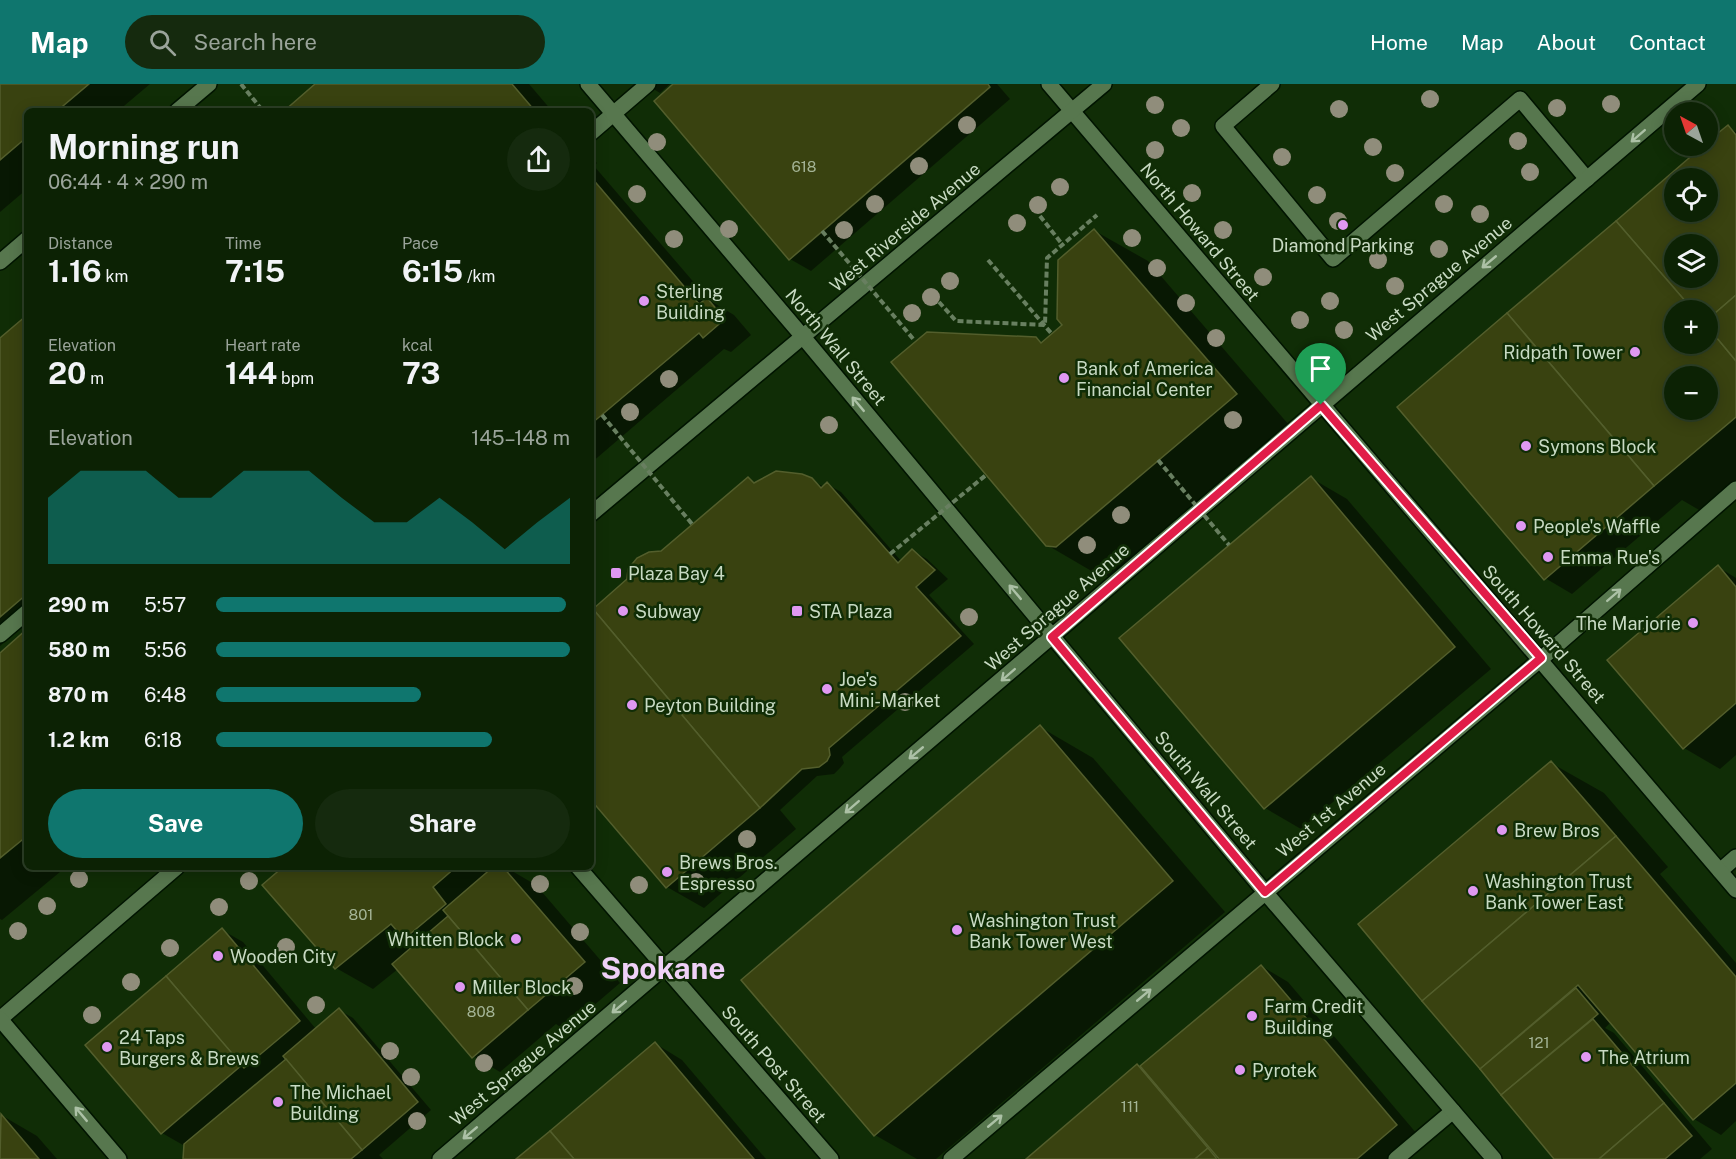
<!DOCTYPE html>
<html lang="en">
<head>
<meta charset="utf-8">
<style>
	body { margin:0; font-family:"Public Sans",sans-serif; background:#152a0e; color:#f1f3f6; height:100vh; display:flex; flex-direction:column; font-size:22px; white-space:nowrap }
	* { box-sizing:border-box; margin:0 }
	p { font-size:20px; color:#9aa49a }
	.icon { flex:none; width:33px; height:33px; fill:none; stroke:currentColor; stroke-width:2; stroke-linecap:round; stroke-linejoin:round }
	.map { position:relative; flex:1; overflow:hidden }
	.sheet { position:absolute; left:24px; top:24px; width:570px; height:762px; display:flex; flex-direction:column; background:#0c2204; border-radius:9px; box-shadow:0 3px 15px #0003,0 0 0 2px #2c3f26 }
	.sheet>* { flex:none }
	.needle { width:39px; rotate:320deg }
	.buttons { position:absolute; left:1664px; top:18px; display:grid; gap:12px }
	.buttons a { display:grid; place-items:center; width:54px; height:54px; border-radius:50%; background:#0c2204; box-shadow:0 3px 15px #0003,0 0 0 2px #2c3f26; font-size:30px }
	.pin { position:absolute; display:grid; place-items:center; width:51px; height:51px; color:#fff; margin:-62px -26px; border-radius:50% 50% 50% 0; rotate:-45deg; box-shadow:0 0 6px #0007 }
	.pin .icon { rotate:45deg }
	.round { display:grid; place-items:center; flex:none; width:63px; height:63px; border-radius:32px; background:#152a0e }
	.head { display:flex; align-items:center; justify-content:space-between; height:102px; padding:0 24px }
	h1 { font-size:33px; font-weight:700; line-height:45px }
	.figures { display:grid; grid-template-columns:repeat(3,1fr); gap:9px; height:102px; padding:6px 24px }
	.figures div { display:grid; align-content:center }
	.figures b { font-size:30px; font-weight:700 }
	.figures small { font-size:16px; font-weight:400 }
	.figures p { font-size:16px }
	.chart { height:168px; padding:12px 24px }
	.chart p { display:flex; justify-content:space-between }
	.chart svg { width:100%; height:108px; margin-top:6px; fill:#0f766e; opacity:.7 }
	.action { display:flex; gap:12px; margin-top:auto; padding:12px 24px }
	.action a { flex:1; height:69px; border-radius:36px; background:#0f766e; color:#fff; font-size:24px; font-weight:700; line-height:69px; text-align:center }
	.action a+a { background:#152a0e; color:#f1f3f6 }
	ul { padding:0 24px; list-style:none; font-size:20px }
	li { display:grid; grid-template-columns:96px 72px 1fr; align-items:center; height:45px }
	li i { height:15px; border-radius:8px; background:#0f766e }
	header { display:flex; align-items:center; gap:36px; box-sizing:border-box; height:84px; padding:0 30px; background:#0f766e; color:#fff }
	header strong { font-size:28px }
	nav { display:flex; gap:33px; margin-inline-start:auto; font-size:21px }
	.search { width:420px; height:54px; background:#152a0e; display:flex; align-items:center; gap:15px; box-sizing:border-box; padding:0 21px; border-radius:33px; color:#9aa49a; font-size:22px }
	.map>svg:first-child { display:block }
</style>
</head>
<body>
<header>
<strong>Map</strong>
<div class="search"><svg class="icon" aria-label="search" viewBox="0 0 24 24"><circle cx="10" cy="10" r="6"/><path d="M15 15l6 6"/></svg>Search here</div>
<nav><a>Home</a><a>Map</a><a>About</a><a>Contact</a></nav>
</header>
<div class="map">
<svg width="1736" height="1075" viewBox="0 0 1736 1075">
	<rect width="100%" height="100%" fill="#102d06"/>
	<g fill="#0007" fill-rule="evenodd">
		<polygon points="0,0 150,0 118,27 27,27 27,105 0,128"/>
		<polygon points="318,0 529,0 552,27 286,27"/>
		<polygon points="645,0 670,0 660,9"/>
		<polygon points="675,0 997,0 1010,15 811,187 790,175"/>
		<path d="M 1728,43 L 1736,48 L 1736,404 L 1706,430 L 1682,416 L 1572,510 L 1545,494 L 1399,323 ZM 1674,94 L 1707,94 L 1707,128 L 1674,128 ZM 1674,160 L 1707,160 L 1707,194 L 1674,194 ZM 1674,226 L 1707,226 L 1707,260 L 1674,260 ZM 1674,292 L 1707,292 L 1707,326 L 1674,326 Z"/>
		<polygon points="591,73 597,79 594,82 709,216 734,231 751,251 731,268 724,265 591,379"/>
		<polygon points="1095,147 1148,177 1289,341 1110,492 1100,492 1047,461 1035,254 1043,259 1064,241"/>
		<polygon points="27,233 27,539 0,562 0,256"/>
		<polygon points="1311,394 1347,415 1491,585 1301,745 1265,724"/>
		<polygon points="748,395 756,399 811,396 824,403 827,400 841,408 902,478 913,467 927,475 948,495 929,511 974,560 842,673 844,679 840,684 834,690 817,692 780,726 796,745 704,824 667,803 591,713 591,529"/>
		<polygon points="1718,483 1736,494 1736,671 1720,685 1684,664"/>
		<polygon points="27,547 27,783 66,783 2,836 0,835 0,570"/>
		<polygon points="1040,643 1093,674 1225,828 936,1075 917,1075 875,1051"/>
		<polygon points="1551,679 1604,709 1668,783 1660,790 1736,879 1736,1037 1721,1051 1694,1035 1611,938 1605,944 1614,949 1712,1065 1700,1075 1556,1075 1481,984"/>
		<polygon points="285,783 516,783 512,787 536,801 620,899 565,946 556,940 500,988 473,972 398,885 373,905 336,884 264,801"/>
		<polygon points="222,846 243,858 316,945 339,926 353,934 431,1026 379,1071 383,1075 185,1075 185,1059 183,1061 162,1049"/>
		<polygon points="1261,882 1288,898 1423,1057 1402,1075 1029,1075 1137,982 1141,984"/>
		<polygon points="656,960 682,976 766,1075 519,1075"/>
		<polygon points="1,1031 37,1052 57,1075 0,1075"/>
	</g>
	<g fill="#394210" stroke="#535e2c" stroke-width="1.5" fill-rule="evenodd">
		<polygon points="0,0 89,0 57,27 27,27 27,53 0,76"/>
		<polygon points="315,0 512,0 535,27 284,27"/>
		<polygon points="673,0 988,0 990,3 789,176 654,17"/>
		<path d="M 1728,41 L 1736,51 L 1736,211 L 1707,236 L 1707,226 L 1693,226 L 1616,137 L 1703,62 L 1707,62 L 1707,58 ZM 1674,94 L 1707,94 L 1707,128 L 1674,128 ZM 1674,160 L 1707,160 L 1707,194 L 1674,194 Z"/>
		<polygon points="591,93 699,220 707,214 725,235 703,254 699,249 591,340"/>
		<path d="M 1616,137 L 1693,226 L 1674,226 L 1674,260 L 1707,260 L 1707,242 L 1736,277 L 1736,333 L 1654,402 L 1507,229 ZM 1674,292 L 1707,292 L 1707,326 L 1674,326 Z"/>
		<polygon points="1094,145 1237,310 1056,463 1046,462 891,278 927,248 1036,253 1041,259 1062,241 1057,235 1058,176"/>
		<polygon points="1736,211 1736,277 1707,242 1707,236"/>
		<polygon points="1507,229 1654,402 1544,496 1397,323"/>
		<polygon points="27,231 27,510 0,533 0,254"/>
		<polygon points="776,387 802,390 812,394 821,404 827,398 898,479 912,465 935,486 916,503 961,552 829,664 830,671 827,677 819,683 802,685 760,724 593,525 627,495 628,485 637,474 649,468 661,467 748,393 754,399"/>
		<polygon points="1311,392 1455,563 1264,725 1119,554"/>
		<polygon points="1718,481 1736,503 1736,619 1683,665 1607,576"/>
		<polygon points="593,525 760,724 666,804 591,716"/>
		<polygon points="27,545 27,752 0,774 0,569"/>
		<polygon points="1040,641 1173,797 874,1052 741,896"/>
		<polygon points="1551,677 1616,752 1422,917 1358,840"/>
		<polygon points="1616,752 1736,893 1736,999 1693,1036 1578,901 1480,985 1422,917"/>
		<polygon points="283,783 456,783 433,803 446,820 404,855 391,840 335,885 262,801"/>
		<polygon points="493,783 503,783 585,878 528,926 443,826"/>
		<polygon points="448,832 528,926 472,974 392,880"/>
		<polygon points="222,844 300,937 244,984 166,892"/>
		<polygon points="1261,881 1397,1041 1357,1075 1219,1075 1140,982"/>
		<polygon points="166,892 242,981 161,1050 85,961"/>
		<polygon points="1576,904 1598,930 1501,1011 1480,985"/>
		<polygon points="339,924 418,1018 362,1066 283,972"/>
		<polygon points="1593,935 1664,1019 1599,1075 1554,1075 1501,1011"/>
		<polygon points="655,958 754,1075 574,1075 550,1047"/>
		<polygon points="286,975 362,1066 351,1075 183,1075 184,1060"/>
		<polygon points="1137,980 1208,1064 1195,1075 1026,1075"/>
		<polygon points="1664,1019 1692,1052 1665,1075 1599,1075"/>
		<polygon points="1,1030 39,1075 0,1075"/>
		<polygon points="550,1047 574,1075 516,1075"/>
		<polygon points="1208,1064 1217,1075 1195,1075"/>
	</g>
	<g fill="none" stroke-linecap="round" stroke-linejoin="round">
		<defs>
			<g id="lane">
				<polyline points="1272,0 1223,42 1333,175 1520,15 1587,95"/>
				<polyline points="591,49 648,0"/>
				<polyline points="0,551 27,528"/>
				<polyline points="1720,787 1736,773"/>
				<polyline points="1396,1075 1453,1027"/>
			</g>
			<polyline id="street" points="588,0 804,254"/>
			<g id="secondary">
				<polyline points="1049,0 1736,806"/>
				<polyline points="177,27 209,0"/>
				<polyline points="0,178 27,155"/>
				<polyline points="804,254 1265,808 1494,1075"/>
				<polyline points="591,430 1104,0"/>
				<polyline points="578,783 831,1075"/>
				<polyline points="0,935 177,783"/>
				<polyline points="0,935 119,1075"/>
				<polyline points="440,1075 1698,0"/>
				<polyline points="951,1075 1541,575 1736,405"/>
			</g>
		</defs>
		<use href="#lane" stroke="#011400" stroke-width="18"/>
		<use href="#street" stroke="#011400" stroke-width="18"/>
		<use href="#secondary" stroke="#011400" stroke-width="18"/>
		<g stroke="#687f60" stroke-width="4" stroke-dasharray="6 3" stroke-linecap="butt">
			<polyline points="241,0 263,27"/>
			<polyline points="1040,132 1062,160"/>
			<polyline points="988,176 1051,249"/>
			<polyline points="939,218 956,237 1045,241 1047,174 1097,131"/>
		</g>
		<use href="#lane" stroke="#57774e" stroke-width="15"/>
		<use href="#street" stroke="#57774e" stroke-width="15"/>
		<use href="#secondary" stroke="#57774e" stroke-width="15"/>
		<g stroke="#687f60" stroke-width="4" stroke-dasharray="6 3" stroke-linecap="butt">
			<polyline points="822,147 915,257"/>
			<polyline points="602,331 692,440"/>
			<polyline points="1158,376 1229,461"/>
			<polyline points="890,470 986,391"/>
		</g>
	</g>
	<g fill="#908d7b">
		<circle cx="1430" cy="15" r="9"/>
		<circle cx="1611" cy="20" r="9"/>
		<circle cx="1155" cy="21" r="9"/>
		<circle cx="1557" cy="24" r="9"/>
		<circle cx="1339" cy="25" r="9"/>
		<circle cx="967" cy="41" r="9"/>
		<circle cx="1181" cy="44" r="9"/>
		<circle cx="1518" cy="57" r="9"/>
		<circle cx="657" cy="58" r="9"/>
		<circle cx="1373" cy="63" r="9"/>
		<circle cx="1155" cy="66" r="9"/>
		<circle cx="1282" cy="73" r="9"/>
		<circle cx="919" cy="82" r="9"/>
		<circle cx="1530" cy="88" r="9"/>
		<circle cx="1395" cy="89" r="9"/>
		<circle cx="1060" cy="103" r="9"/>
		<circle cx="1192" cy="109" r="9"/>
		<circle cx="637" cy="110" r="9"/>
		<circle cx="1317" cy="111" r="9"/>
		<circle cx="875" cy="120" r="9"/>
		<circle cx="1444" cy="120" r="9"/>
		<circle cx="1038" cy="121" r="9"/>
		<circle cx="1480" cy="130" r="9"/>
		<circle cx="1338" cy="137" r="9"/>
		<circle cx="1017" cy="139" r="9"/>
		<circle cx="729" cy="145" r="9"/>
		<circle cx="844" cy="146" r="9"/>
		<circle cx="1223" cy="146" r="9"/>
		<circle cx="1132" cy="154" r="9"/>
		<circle cx="674" cy="155" r="9"/>
		<circle cx="1439" cy="165" r="9"/>
		<circle cx="1378" cy="176" r="9"/>
		<circle cx="1157" cy="184" r="9"/>
		<circle cx="1263" cy="193" r="9"/>
		<circle cx="950" cy="197" r="9"/>
		<circle cx="1395" cy="202" r="9"/>
		<circle cx="931" cy="213" r="9"/>
		<circle cx="1330" cy="217" r="9"/>
		<circle cx="1186" cy="219" r="9"/>
		<circle cx="912" cy="229" r="9"/>
		<circle cx="1300" cy="236" r="9"/>
		<circle cx="1344" cy="246" r="9"/>
		<circle cx="1216" cy="254" r="9"/>
		<circle cx="669" cy="295" r="9"/>
		<circle cx="630" cy="328" r="9"/>
		<circle cx="1233" cy="336" r="9"/>
		<circle cx="829" cy="341" r="9"/>
		<circle cx="1121" cy="431" r="9"/>
		<circle cx="1087" cy="461" r="9"/>
		<circle cx="969" cy="533" r="9"/>
		<circle cx="905" cy="618" r="9"/>
		<circle cx="747" cy="755" r="9"/>
		<circle cx="79" cy="795" r="9"/>
		<circle cx="249" cy="797" r="9"/>
		<circle cx="696" cy="798" r="9"/>
		<circle cx="540" cy="800" r="9"/>
		<circle cx="639" cy="801" r="9"/>
		<circle cx="47" cy="822" r="9"/>
		<circle cx="219" cy="823" r="9"/>
		<circle cx="18" cy="847" r="9"/>
		<circle cx="580" cy="848" r="9"/>
		<circle cx="286" cy="863" r="9"/>
		<circle cx="170" cy="864" r="9"/>
		<circle cx="131" cy="898" r="9"/>
		<circle cx="574" cy="902" r="9"/>
		<circle cx="316" cy="921" r="9"/>
		<circle cx="92" cy="931" r="9"/>
		<circle cx="390" cy="967" r="9"/>
		<circle cx="484" cy="979" r="9"/>
		<circle cx="411" cy="993" r="9"/>
		<circle cx="417" cy="1037" r="9"/>
	</g>
	<defs><path id="oneway-shaft" d="M-6 0H5M1.5-3L5.5 0L1.5 3" fill="none" stroke-width="1.6" stroke-linecap="round" stroke-linejoin="round" transform="scale(1.5)"/></defs>
	<g stroke="#acc1a6">
		<use href="#oneway-shaft" transform="translate(1638 52) rotate(139)"/>
		<use href="#oneway-shaft" transform="translate(1489 178) rotate(140)"/>
		<use href="#oneway-shaft" transform="translate(858 320) rotate(-130)"/>
		<use href="#oneway-shaft" transform="translate(1015 508) rotate(-130)"/>
		<use href="#oneway-shaft" transform="translate(1614 511) rotate(-41)"/>
		<use href="#oneway-shaft" transform="translate(1008 591) rotate(139)"/>
		<use href="#oneway-shaft" transform="translate(916 669) rotate(140)"/>
		<use href="#oneway-shaft" transform="translate(852 723) rotate(139)"/>
		<use href="#oneway-shaft" transform="translate(1144 911) rotate(-40)"/>
		<use href="#oneway-shaft" transform="translate(619 923) rotate(140)"/>
		<use href="#oneway-shaft" transform="translate(81 1030) rotate(-130)"/>
		<use href="#oneway-shaft" transform="translate(995 1037) rotate(-40)"/>
		<use href="#oneway-shaft" transform="translate(470 1049) rotate(140)"/>
	</g>
	<g fill="none" stroke-linecap="round" stroke-linejoin="round">
		<defs>
			<polygon id="route" points="1321,321 1541,574 1265,808 1052,553"/>
		</defs>
		<use href="#route" stroke="#fff" stroke-width="12"/>
		<use href="#route" stroke="#e11d48" stroke-width="8"/>
	</g>
	<g fill="#df98f2" stroke="#102d06" stroke-width="2">
		<circle cx="1343" cy="141" r="6"/>
		<circle cx="644" cy="217" r="6"/>
		<circle cx="1635" cy="268" r="6"/>
		<circle cx="1064" cy="294" r="6"/>
		<circle cx="1526" cy="362" r="6"/>
		<circle cx="1521" cy="442" r="6"/>
		<circle cx="1548" cy="473" r="6"/>
		<rect x="610" y="483" width="12" height="12" rx="3"/>
		<circle cx="623" cy="527" r="6"/>
		<rect x="791" y="521" width="12" height="12" rx="3"/>
		<circle cx="1693" cy="539" r="6"/>
		<circle cx="827" cy="605" r="6"/>
		<circle cx="632" cy="621" r="6"/>
		<circle cx="1502" cy="746" r="6"/>
		<circle cx="667" cy="788" r="6"/>
		<circle cx="1473" cy="807" r="6"/>
		<circle cx="957" cy="846" r="6"/>
		<circle cx="516" cy="855" r="6"/>
		<circle cx="218" cy="872" r="6"/>
		<circle cx="460" cy="903" r="6"/>
		<circle cx="1252" cy="932" r="6"/>
		<circle cx="107" cy="963" r="6"/>
		<circle cx="1586" cy="973" r="6"/>
		<circle cx="1240" cy="986" r="6"/>
		<circle cx="278" cy="1018" r="6"/>
	</g>
	<g text-anchor="middle" dominant-baseline="central" stroke-width="5" stroke-linejoin="round" paint-order="stroke">
		<g font-size="15" fill="#a4b496">
			<text x="804" y="82">618</text>
			<text x="361" y="830">801</text>
			<text x="481" y="927">808</text>
			<text x="1539" y="958">121</text>
			<text x="1130" y="1022">111</text>
		</g>
		<g font-size="18" fill="#c8dac3" stroke="#102d06">
			<text transform="translate(905 143) rotate(-40)">West Riverside Avenue</text>
			<text transform="translate(1200 148) rotate(50)">North Howard Street</text>
			<text transform="translate(1439 195) rotate(-40)">West Sprague Avenue</text>
			<text transform="translate(836 263) rotate(50)">North Wall Street</text>
			<text transform="translate(1057 523) rotate(-41)">West Sprague Avenue</text>
			<text transform="translate(1544 550) rotate(49)">South Howard Street</text>
			<text transform="translate(1206 706) rotate(50)">South Wall Street</text>
			<text transform="translate(1331 726) rotate(-40)">West 1st Avenue</text>
			<text transform="translate(523 979) rotate(-40)">West Sprague Avenue</text>
			<text transform="translate(774 980) rotate(49)">South Post Street</text>
		</g>
		<g font-size="18" fill="#c8dac3" stroke="#102d06" text-anchor="start">
			<text x="1343" y="161" text-anchor="middle">Diamond Parking</text>
			<text x="656" y="207">Sterling<tspan x="656" dy="21">Building</tspan></text>
			<text x="1623" y="268" text-anchor="end">Ridpath Tower</text>
			<text x="1076" y="284">Bank of America<tspan x="1076" dy="21">Financial Center</tspan></text>
			<text x="1538" y="362">Symons Block</text>
			<text x="1533" y="442">People's Waffle</text>
			<text x="1560" y="473">Emma Rue's</text>
			<text x="628" y="489">Plaza Bay 4</text>
			<text x="635" y="527">Subway</text>
			<text x="809" y="527">STA Plaza</text>
			<text x="1681" y="539" text-anchor="end">The Marjorie</text>
			<text x="839" y="595">Joe's<tspan x="839" dy="21">Mini-Market</tspan></text>
			<text x="644" y="621">Peyton Building</text>
			<text x="1514" y="746">Brew Bros</text>
			<text x="679" y="778">Brews Bros.<tspan x="679" dy="21">Espresso</tspan></text>
			<text x="1485" y="797">Washington Trust<tspan x="1485" dy="21">Bank Tower East</tspan></text>
			<text x="969" y="836">Washington Trust<tspan x="969" dy="21">Bank Tower West</tspan></text>
			<text x="504" y="855" text-anchor="end">Whitten Block</text>
			<text x="230" y="872">Wooden City</text>
			<text x="472" y="903">Miller Block</text>
			<text x="1264" y="922">Farm Credit<tspan x="1264" dy="21">Building</tspan></text>
			<text x="119" y="953">24 Taps<tspan x="119" dy="21">Burgers &amp; Brews</tspan></text>
			<text x="1598" y="973">The Atrium</text>
			<text x="1252" y="986">Pyrotek</text>
			<text x="290" y="1008">The Michael<tspan x="290" dy="21">Building</tspan></text>
		</g>
		<g font-size="30" font-weight="bold" fill="#efd1f7" stroke="#102d06">
			<text x="663" y="884">Spokane</text>
		</g>
	</g>
</svg>
<div class="buttons">
<a><svg class="needle" viewBox="-14 -14 28 28"><path d="M0-13l5 13h-10z" fill="#e53935"/><path d="M0 13l5-13h-10z" fill="#9aa49a"/></svg></a>
<a><svg class="icon" aria-label="locate" viewBox="0 0 24 24"><circle cx="12" cy="12" r="6"/><path d="M12 2v4M12 18v4M2 12h4M18 12h4"/></svg></a>
<a><svg class="icon" aria-label="layers" viewBox="0 0 24 24"><path d="M12 4l9 5-9 5-9-5zM3 14l9 5 9-5"/></svg></a>
<a>+</a>
<a>−</a>
</div>
<div class="pin" style="left:1321px;top:321px;background:#1e9e55"><svg class="icon" aria-label="arrive" viewBox="0 0 24 24"><path d="M6 21V4h12l-3 4 3 4H6"/></svg></div>
<section class="sheet">
<div class="head"><div><h1>Morning run</h1><p>06:44 · 4 × 290 m</p></div><a class="round"><svg class="icon" aria-label="share" viewBox="0 0 24 24"><path d="M12 15V3M7 8l5-5 5 5M5 13v7h14v-7"/></svg></a></div>
<div class="figures">
<div><p>Distance</p><b>1.16<small> km</small></b></div>
<div><p>Time</p><b>7:15</b></div>
<div><p>Pace</p><b>6:15<small> /km</small></b></div>
</div>
<div class="figures">
<div><p>Elevation</p><b>20<small> m</small></b></div>
<div><p>Heart rate</p><b>144<small> bpm</small></b></div>
<div><p>kcal</p><b>73</b></div>
</div>
<div class="chart"><p><span>Elevation</span>145–148 m</p>
<svg viewBox="0 0 160 44" preserveAspectRatio="none"><path d="M0 44V17L10 6L20 6L30 6L40 17L50 17L60 6L70 6L80 6L90 17L100 27L110 27L120 17L130 27L140 38L150 27L160 17V44z"/></svg>
</div>
<ul>
<li><b>290 m</b>5:57<i style="width:99%"></i></li>
<li><b>580 m</b>5:56<i style="width:100%"></i></li>
<li><b>870 m</b>6:48<i style="width:58%"></i></li>
<li><b>1.2 km</b>6:18<i style="width:78%"></i></li>
</ul>
<div class="action"><a>Save</a><a>Share</a></div>
</section>
</div>
</body>
</html>
